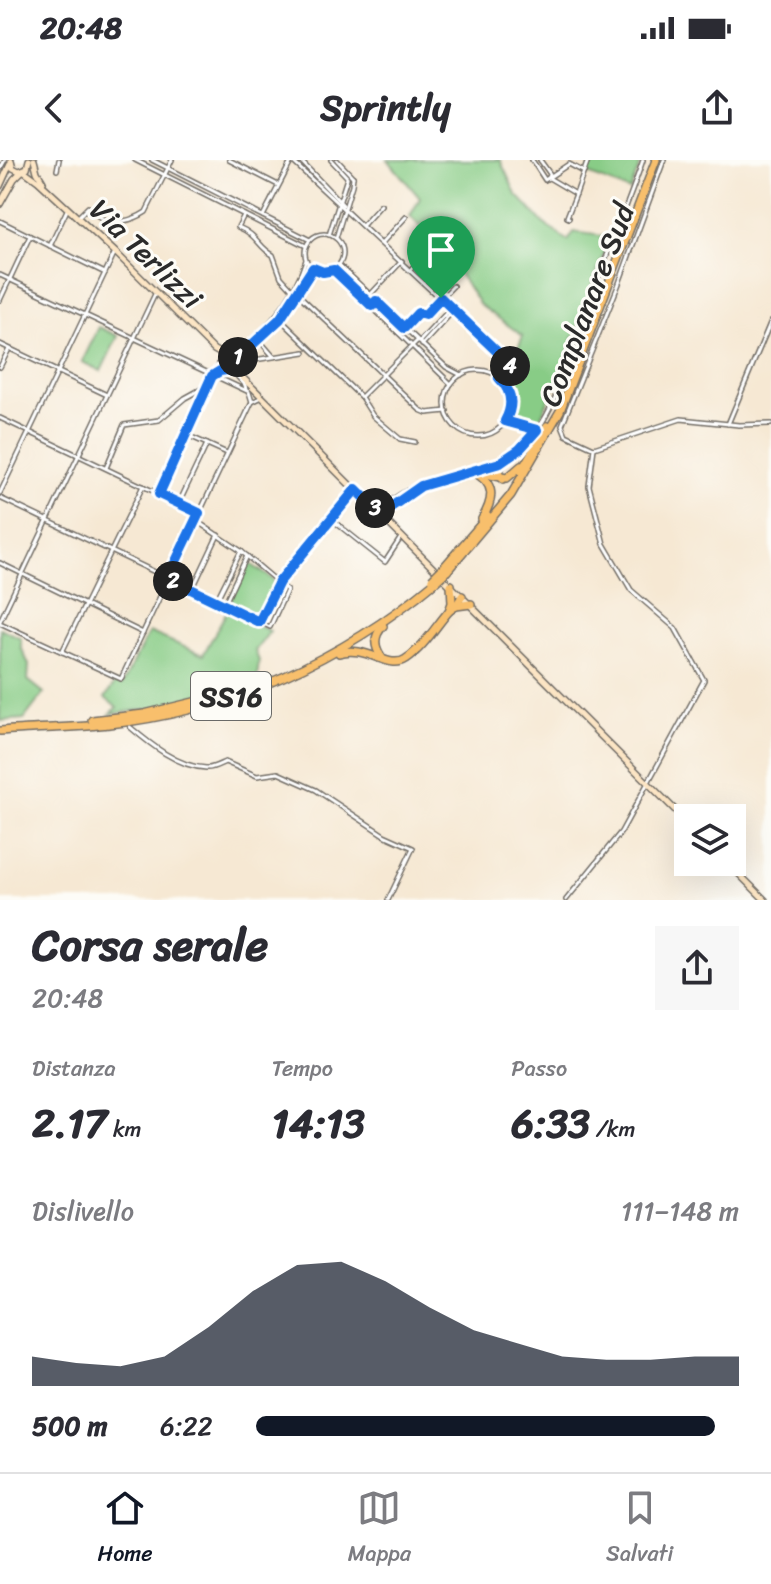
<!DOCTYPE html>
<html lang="it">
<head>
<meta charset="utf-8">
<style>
	body { margin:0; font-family:Sriracha,sans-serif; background:#f7f7f7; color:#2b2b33; height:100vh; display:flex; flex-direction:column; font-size:30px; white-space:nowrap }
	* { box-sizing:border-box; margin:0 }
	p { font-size:26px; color:#7c7c81 }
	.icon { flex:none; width:44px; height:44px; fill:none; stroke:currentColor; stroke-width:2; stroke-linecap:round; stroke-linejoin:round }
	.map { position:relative; height:740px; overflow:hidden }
	.panel { display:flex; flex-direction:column; background:#fff; flex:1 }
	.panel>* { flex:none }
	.fabs { position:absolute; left:674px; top:644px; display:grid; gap:16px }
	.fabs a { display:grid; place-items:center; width:72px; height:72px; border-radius:0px; background:#fff; box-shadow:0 8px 32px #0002; font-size:40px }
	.pin { position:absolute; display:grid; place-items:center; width:68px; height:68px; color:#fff; margin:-82px -34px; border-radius:50% 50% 50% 0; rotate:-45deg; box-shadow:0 0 8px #0007 }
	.pin .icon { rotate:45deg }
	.km { position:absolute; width:40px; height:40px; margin:-20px; border-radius:50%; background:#222; color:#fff; font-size:22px; line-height:40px; text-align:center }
	.round { display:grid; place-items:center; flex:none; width:84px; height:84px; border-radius:0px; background:#f7f7f7 }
	.overview { display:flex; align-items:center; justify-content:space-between; height:136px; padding:0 32px }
	h1 { font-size:44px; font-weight:700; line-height:60px }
	.figures { display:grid; grid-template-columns:repeat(3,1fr); gap:12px; height:136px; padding:8px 32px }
	.figures div { display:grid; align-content:center }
	.figures b { font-size:40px; font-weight:700 }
	.figures small { font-size:22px; font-weight:400 }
	.figures p { font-size:22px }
	.chart { height:224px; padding:16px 32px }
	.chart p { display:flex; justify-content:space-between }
	.chart svg { width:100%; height:144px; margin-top:8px; fill:#111827; opacity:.7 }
	ul { padding:0 32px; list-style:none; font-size:26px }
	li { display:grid; grid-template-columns:128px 96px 1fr; align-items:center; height:60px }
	li i { height:20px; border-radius:10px; background:#111827 }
	.status { display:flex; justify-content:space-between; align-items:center; height:56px; padding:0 40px; background:#fff; direction:ltr }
	.status svg { height:22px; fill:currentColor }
	header { display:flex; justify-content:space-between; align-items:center; height:104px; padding:0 32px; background:#fff; font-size:36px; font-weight:700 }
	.dock { display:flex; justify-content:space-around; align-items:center; height:112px; border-top:2px solid #e1e1e2; background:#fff; font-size:22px; color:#7c7c81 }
	.dock a { display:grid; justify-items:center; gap:4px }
	.dock .current { color:#111827 }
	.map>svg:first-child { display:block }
</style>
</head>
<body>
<div class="status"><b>20:48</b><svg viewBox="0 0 49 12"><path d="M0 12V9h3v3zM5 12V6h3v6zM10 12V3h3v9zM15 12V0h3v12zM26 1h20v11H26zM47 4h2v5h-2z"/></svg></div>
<header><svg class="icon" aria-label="back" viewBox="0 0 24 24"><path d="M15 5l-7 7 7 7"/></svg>Sprintly<svg class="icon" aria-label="share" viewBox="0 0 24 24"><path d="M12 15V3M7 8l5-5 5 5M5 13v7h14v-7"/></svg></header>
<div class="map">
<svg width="771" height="740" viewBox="0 0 771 740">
	<rect width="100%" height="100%" fill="#fdfcf7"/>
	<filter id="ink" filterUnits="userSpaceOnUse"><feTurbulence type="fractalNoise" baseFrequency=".0125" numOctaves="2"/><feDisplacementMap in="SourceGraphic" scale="16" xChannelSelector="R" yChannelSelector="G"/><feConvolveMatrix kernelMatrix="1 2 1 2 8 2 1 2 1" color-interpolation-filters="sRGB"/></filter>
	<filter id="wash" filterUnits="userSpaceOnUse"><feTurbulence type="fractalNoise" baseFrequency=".006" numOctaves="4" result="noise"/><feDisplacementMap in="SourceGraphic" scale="32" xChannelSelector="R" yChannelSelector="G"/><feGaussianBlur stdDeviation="1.8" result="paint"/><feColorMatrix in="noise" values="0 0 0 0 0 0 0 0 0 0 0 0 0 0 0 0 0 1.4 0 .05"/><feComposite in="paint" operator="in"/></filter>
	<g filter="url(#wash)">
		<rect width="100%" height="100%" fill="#f6e8d3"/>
		<g fill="#88cc86" stroke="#5a7c58" stroke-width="2">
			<polygon points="388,0 500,0 516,34 543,63 568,81 574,72 610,77 561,212 536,268 511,260 513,200 523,176 480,145 458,112 448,89 435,82 410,56 420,38"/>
			<polygon points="593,0 642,0 630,31 588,14"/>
			<polygon points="99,167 118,176 101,211 82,202"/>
			<polygon points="249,403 274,420 274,426 259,457 229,443"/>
			<polygon points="227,451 270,471 255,491 259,501 257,518 168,546 110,554 117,547 105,538 115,523 122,525 149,472 203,495"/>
			<polygon points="0,468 21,478 21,487 29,505 28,520 44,533 24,559 0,561"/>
		</g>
	</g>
	<g filter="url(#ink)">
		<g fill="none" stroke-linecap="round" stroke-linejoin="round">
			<defs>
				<g id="street">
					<polyline points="135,0 306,86"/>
					<polyline points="152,0 310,80"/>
					<polyline points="229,0 278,25"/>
					<polyline points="291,0 508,202 510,207 499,218"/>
					<polyline points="300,0 343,45"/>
					<polyline points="331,0 347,17"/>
					<polyline points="337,0 353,17"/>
					<polyline points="532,0 545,20 569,4 584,12"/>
					<polyline points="540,0 550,14 549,18"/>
					<polyline points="0,9 5,0"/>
					<polyline points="57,10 59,0"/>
					<polyline points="549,18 576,34 588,0"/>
					<path d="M 244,55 L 238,67 C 258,75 258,87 273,95 L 281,117 L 292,129"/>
					<polyline points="263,56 292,0"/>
					<path d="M 77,58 L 88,47 C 92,50 95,53 98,56 C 112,67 134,60 146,52 L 172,0"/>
					<polyline points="569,58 567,57 576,34"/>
					<polyline points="0,61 105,113"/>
					<polyline points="363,65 381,45"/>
					<circle cx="324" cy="93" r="19"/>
					<polyline points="329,75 347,18"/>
					<polyline points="336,78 352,25 353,17"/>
					<polyline points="382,83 406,57"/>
					<polyline points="50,86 67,50"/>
					<polyline points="339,105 446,207 461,215"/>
					<polyline points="411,109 433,85"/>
					<polyline points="334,110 451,224"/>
					<polyline points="0,115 249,232 252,242"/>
					<polyline points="298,134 420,250 427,253 447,251"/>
					<polyline points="370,135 402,101"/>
					<polyline points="0,140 30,76"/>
					<polyline points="276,155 361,237 373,256 400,279 415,282"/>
					<polyline points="404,168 418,153 425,155 453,126"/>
					<polyline points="260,181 273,196"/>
					<polyline points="419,182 451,148"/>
					<polyline points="0,184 107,235"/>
					<polyline points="422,185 454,150"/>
					<path d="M 230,195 C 264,177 295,136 306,100"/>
					<polyline points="236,201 280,159 313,108"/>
					<polyline points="0,207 9,189"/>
					<circle cx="478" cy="243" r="33"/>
					<polyline points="215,214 225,210"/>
					<polyline points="235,214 245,225 246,230"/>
					<polyline points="239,214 254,200 305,192"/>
					<polyline points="361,237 417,181"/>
					<polyline points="0,258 199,353"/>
					<polyline points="505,261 536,270"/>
					<polyline points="728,264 771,161"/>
					<polyline points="187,275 227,293"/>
					<polyline points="594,288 566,275 562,265 618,126 664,0"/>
					<polyline points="594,288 681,259 739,265 771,264"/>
					<polyline points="106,308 124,265 159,260 185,238 205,227"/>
					<path d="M 477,311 C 496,303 514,297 529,280 C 559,249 574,179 590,139 C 608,92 627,47 643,0"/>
					<polyline points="0,333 115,92"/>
					<polyline points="159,334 212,216 220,204"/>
					<polyline points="0,338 270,467 287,430 241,391 195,360"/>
					<polyline points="179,343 207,284"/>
					<polyline points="331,359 385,402 402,376"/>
					<polyline points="0,403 143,473"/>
					<polyline points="192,430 218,375"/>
					<polyline points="216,441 241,391"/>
					<polyline points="224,445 247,396"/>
					<polyline points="0,461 156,132"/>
					<polyline points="260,461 279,422 354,332"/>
					<polyline points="0,463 121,519 252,242 262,237"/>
					<polyline points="62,492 143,326"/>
					<path d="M 130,567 C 150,584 178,607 206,608 C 212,609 220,604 225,602 L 257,616 L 278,613 L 316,630 L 384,675 L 413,688 L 388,740"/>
					<polyline points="566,740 621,672 704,520 675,468 631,430 604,384 589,326 594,288"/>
				</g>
				<g id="secondary">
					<polyline points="11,0 13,8 19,11 27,8 29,0"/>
					<polyline points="34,0 37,12 43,22"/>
					<polyline points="0,26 11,2"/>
					<polyline points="0,44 14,19 23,10 38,21 115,92 214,190 225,196"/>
					<circle cx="228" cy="203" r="8"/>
					<polyline points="231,210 239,214 688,663"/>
					<path d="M 381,354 C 394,330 447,314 473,312"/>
					<polyline points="382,354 403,338"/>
					<polyline points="727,702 765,740"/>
				</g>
				<g id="highway">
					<polyline points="585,178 594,152"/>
					<polyline points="500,303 498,314 503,319"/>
					<polyline points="521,311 547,266"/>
					<path d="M 473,312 C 496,323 494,339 482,359"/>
					<polyline points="479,313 507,318 521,306"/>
					<polyline points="444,407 488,356"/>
					<polyline points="447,411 511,335 560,251 656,0"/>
					<polyline points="456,446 462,436"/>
					<polyline points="449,451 456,446 471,444"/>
					<path d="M 339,493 C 366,484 389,511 406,499 C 423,488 436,466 449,451 L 452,443 L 451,425"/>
					<path d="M 382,498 C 374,486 373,477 383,466"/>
					<polyline points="92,560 144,554 198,541"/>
					<path d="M 0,571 C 36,568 73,568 110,564 C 230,551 343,499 435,422"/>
				</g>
			</defs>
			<use href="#street" stroke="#726d66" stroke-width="6"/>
			<use href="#secondary" stroke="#726d66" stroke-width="8"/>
			<use href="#highway" stroke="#726d66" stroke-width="10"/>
			<use href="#street" stroke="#fff" stroke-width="3"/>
			<use href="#secondary" stroke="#fce5c4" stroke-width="5"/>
			<use href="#highway" stroke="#f8bf6c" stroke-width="7"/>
			<defs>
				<g id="highway-bridge">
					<polyline points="432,419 444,407"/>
					<polyline points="435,422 447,411"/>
				</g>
			</defs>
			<use href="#highway-bridge" stroke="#726d66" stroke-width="10" stroke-linecap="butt"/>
			<use href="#highway-bridge" stroke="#f8bf6c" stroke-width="7"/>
		</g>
	</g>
	<g fill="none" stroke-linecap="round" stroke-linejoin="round" filter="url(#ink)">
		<defs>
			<path id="route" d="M 313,108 L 323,112 L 334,110 L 372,146 L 376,141 L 404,168 L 418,153 L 425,155 L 441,138 L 510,204 L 499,218 C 512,231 514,245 505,261 L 537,270 L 519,290 L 500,303 L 421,326 L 381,354 L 356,329 L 279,422 L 259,462 L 168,418 L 199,353 L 159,334 L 212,216 L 220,211 L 233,209 L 238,198 L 280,159 Z"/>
		</defs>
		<use href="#route" stroke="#fff" stroke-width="16"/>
		<use href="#route" stroke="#1a73e8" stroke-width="10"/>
	</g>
	<g text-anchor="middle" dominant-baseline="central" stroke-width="6" stroke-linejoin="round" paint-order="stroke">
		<rect fill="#fdfcf7" stroke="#6a6a68" stroke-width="2" x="191" y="512" width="80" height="48" rx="6"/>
		<g font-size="28" font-weight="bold" fill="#2b2b2b">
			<text x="231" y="536">SS16</text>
		</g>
		<g font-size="30" fill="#2b2b2b" stroke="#fdfcf7">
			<text transform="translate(146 94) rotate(44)">Via Terlizzi</text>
			<text transform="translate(587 145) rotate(-69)">Complanare Sud</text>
		</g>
	</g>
</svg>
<div class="fabs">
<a><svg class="icon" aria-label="layers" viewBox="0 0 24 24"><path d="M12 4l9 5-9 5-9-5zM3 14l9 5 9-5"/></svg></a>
</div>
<div class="pin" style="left:441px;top:138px;background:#1e9e55"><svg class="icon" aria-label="arrive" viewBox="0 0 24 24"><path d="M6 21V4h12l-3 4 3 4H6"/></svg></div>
<b class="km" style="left:238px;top:197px">1</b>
<b class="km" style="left:173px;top:421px">2</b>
<b class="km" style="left:375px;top:348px">3</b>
<b class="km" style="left:510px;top:206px">4</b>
</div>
<section class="panel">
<div class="overview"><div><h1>Corsa serale</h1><p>20:48</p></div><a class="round"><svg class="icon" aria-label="share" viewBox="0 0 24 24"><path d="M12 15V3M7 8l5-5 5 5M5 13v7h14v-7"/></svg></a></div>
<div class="figures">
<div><p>Distanza</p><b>2.17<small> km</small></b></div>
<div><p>Tempo</p><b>14:13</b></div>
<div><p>Passo</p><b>6:33<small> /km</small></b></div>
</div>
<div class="chart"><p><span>Dislivello</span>111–148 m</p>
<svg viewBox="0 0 160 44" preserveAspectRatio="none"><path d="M0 44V35L10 37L20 38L30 35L40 26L50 15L60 7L70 6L80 12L90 20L100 27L110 31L120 35L130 36L140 36L150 35L160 35V44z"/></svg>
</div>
<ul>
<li><b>500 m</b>6:22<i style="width:95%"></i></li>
</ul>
</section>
<nav class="dock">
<a class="current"><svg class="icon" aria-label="home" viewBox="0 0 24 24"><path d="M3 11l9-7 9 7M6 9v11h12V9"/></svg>Home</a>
<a><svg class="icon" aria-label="map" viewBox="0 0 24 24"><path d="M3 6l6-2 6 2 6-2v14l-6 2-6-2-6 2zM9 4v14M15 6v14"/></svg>Mappa</a>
<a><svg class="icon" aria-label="saved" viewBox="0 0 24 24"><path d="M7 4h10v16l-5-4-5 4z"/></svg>Salvati</a>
</nav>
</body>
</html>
